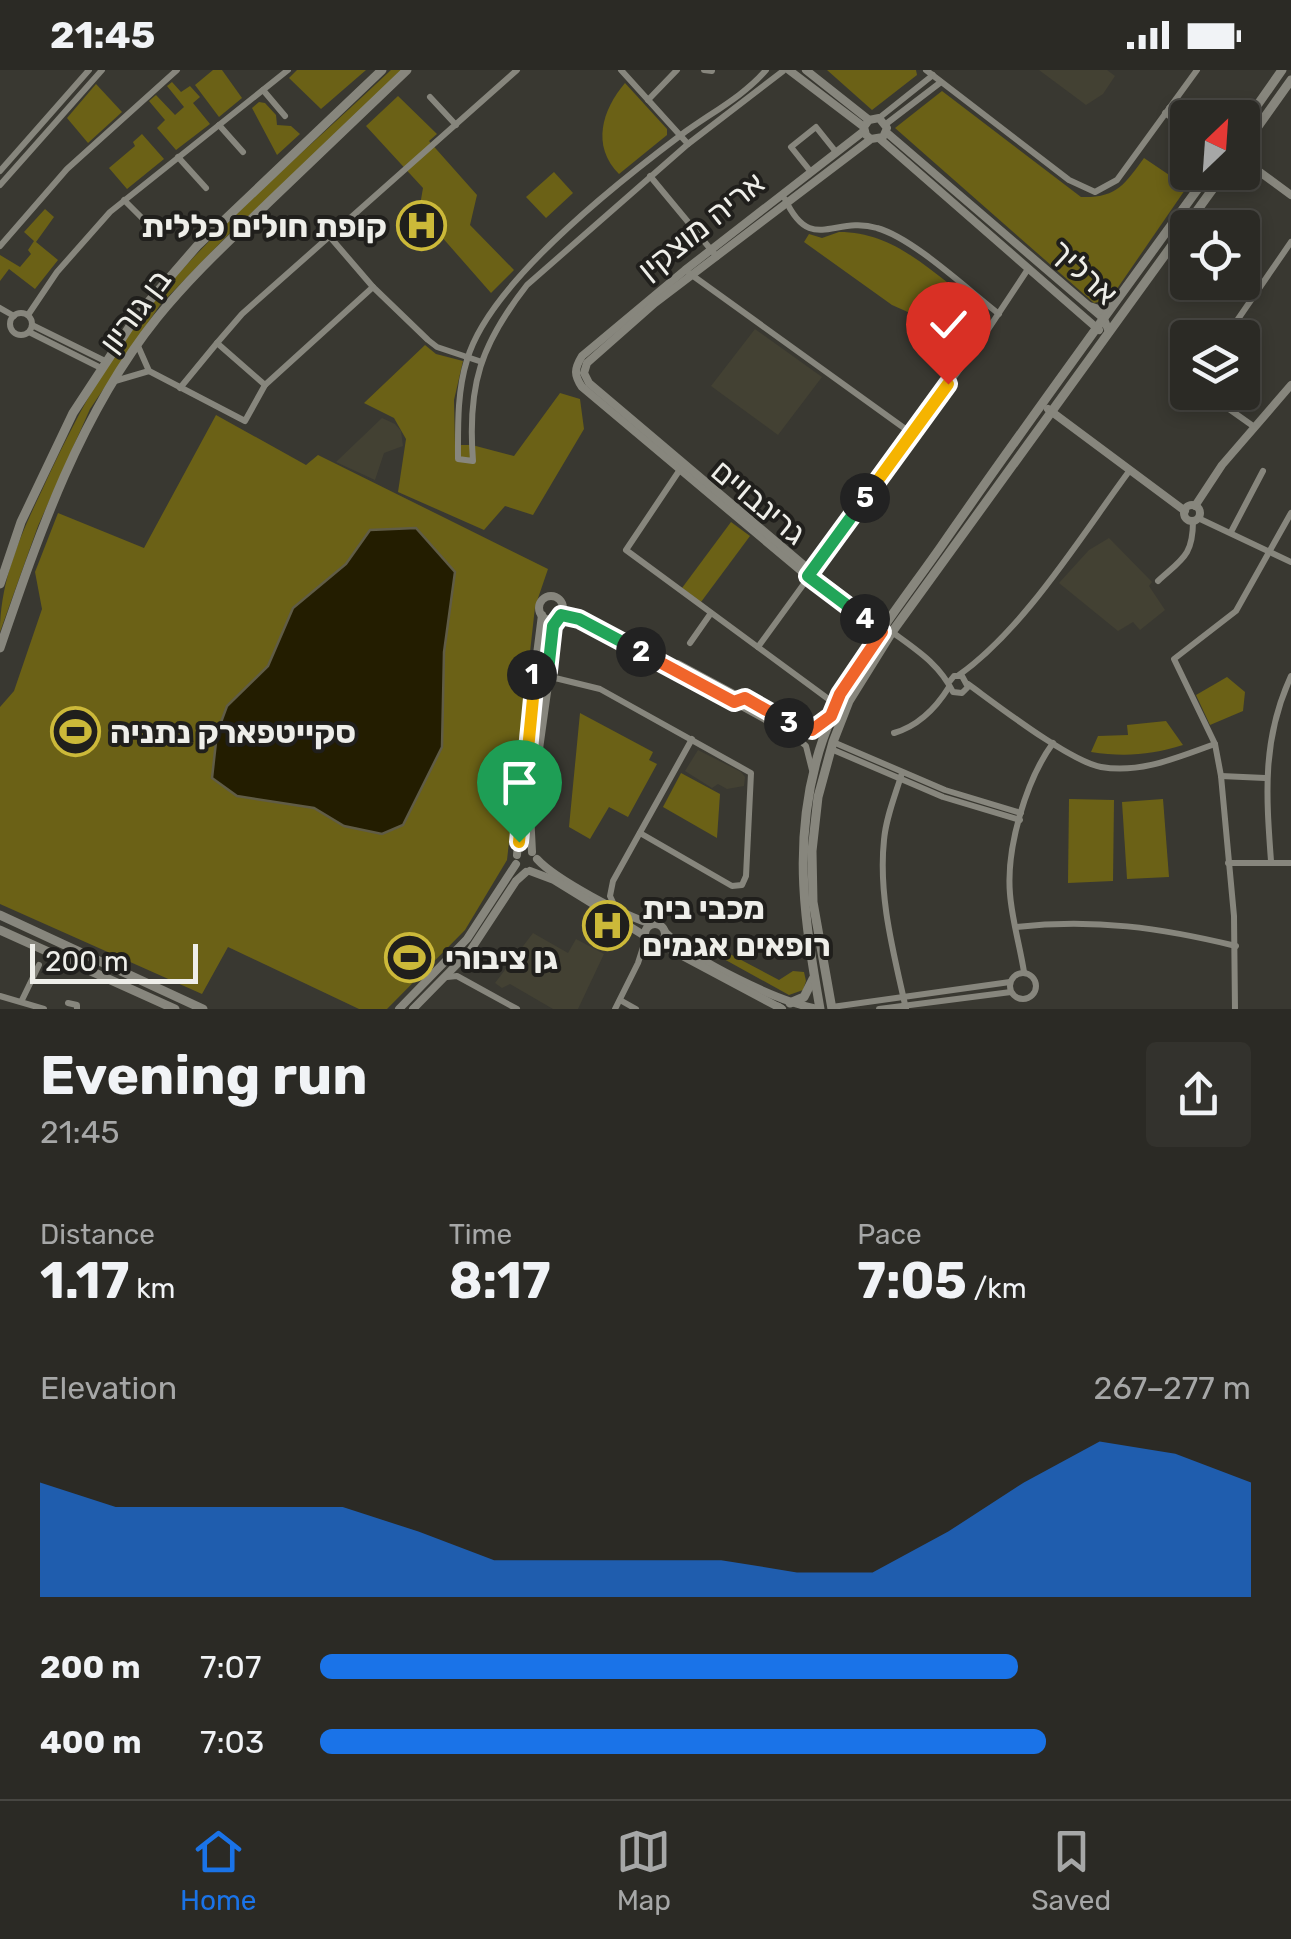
<!DOCTYPE html>
<html lang="en">
<head>
<meta charset="utf-8">
<style>
	body { margin:0; font-family:Rubik,"Noto Sans Hebrew",sans-serif; background:#33322d; color:#f1f3f6; height:100vh; display:flex; flex-direction:column; font-size:38px; white-space:nowrap }
	* { box-sizing:border-box; margin:0 }
	p { font-size:32px; color:#a6a7a7 }
	.icon { flex:none; width:55px; height:55px; fill:none; stroke:currentColor; stroke-width:2; stroke-linecap:round; stroke-linejoin:round }
	.map { position:relative; height:939px; overflow:hidden }
	.panel { display:flex; flex-direction:column; background:#2b2a25; flex:1 }
	.panel>* { flex:none }
	.needle { width:65px; rotate:25deg }
	.tools { position:absolute; left:1170px; top:30px; display:grid; gap:20px }
	.tools a { display:grid; place-items:center; width:90px; height:90px; border-radius:10px; background:#2b2a25; box-shadow:0 5px 15px #0003,0 0 0 2px #474642; font-size:50px }
	.scale { position:absolute; left:30px; bottom:25px; width:168px; box-sizing:border-box; padding-left:10px; border:5px solid #eeeee9; border-top:0; font-size:28px; line-height:35px; white-space:nowrap; color:#eeeee9; -webkit-text-stroke:8px #201f1c; paint-order:stroke }
	.pin { position:absolute; display:grid; place-items:center; width:85px; height:85px; color:#fff; margin:-102px -42px; border-radius:50% 50% 50% 0; rotate:-45deg; box-shadow:0 0 10px #0007 }
	.pin .icon { rotate:45deg }
	.km { position:absolute; width:50px; height:50px; margin:-25px; border-radius:50%; background:#222; color:#fff; font-size:28px; line-height:50px; text-align:center }
	.round { display:grid; place-items:center; flex:none; width:105px; height:105px; border-radius:10px; background:#33322d }
	.overview { display:flex; align-items:center; justify-content:space-between; height:170px; padding:0 40px }
	h1 { font-size:55px; font-weight:700; line-height:75px }
	.stats { display:grid; grid-template-columns:repeat(3,1fr); gap:15px; height:170px; padding:10px 40px }
	.stats div { display:grid; align-content:center }
	.stats b { font-size:50px; font-weight:700 }
	.stats small { font-size:28px; font-weight:400 }
	.stats p { font-size:28px }
	.chart { height:280px; padding:20px 40px }
	.chart p { display:flex; justify-content:space-between }
	.chart svg { width:100%; height:180px; margin-top:10px; fill:#1a73e8; opacity:.7 }
	ul { padding:0 40px; list-style:none; font-size:32px }
	li { display:grid; grid-template-columns:160px 120px 1fr; align-items:center; height:75px }
	li i { height:25px; border-radius:12px; background:#1a73e8 }
	.status { display:flex; justify-content:space-between; align-items:center; height:70px; padding:0 50px; background:#2b2a25; direction:ltr }
	.status svg { height:28px; fill:currentColor }
	.tabs { display:flex; justify-content:space-around; align-items:center; height:140px; border-top:2px solid #474642; background:#2b2a25; font-size:28px; color:#a6a7a7 }
	.tabs a { display:grid; justify-items:center; gap:5px }
	.tabs .current { color:#1a73e8 }
	.map>svg:first-child { display:block }
</style>
</head>
<body>
<div class="status"><b>21:45</b><svg viewBox="0 0 49 12"><path d="M0 12V9h3v3zM5 12V6h3v6zM10 12V3h3v9zM15 12V0h3v12zM26 1h20v11H26zM47 4h2v5h-2z"/></svg></div>
<div class="map">
<svg width="1291" height="939" viewBox="0 0 1291 939">
	<rect width="100%" height="100%" fill="#393831"/>
	<g fill="#434133">
		<polygon points="1039,0 1107,0 1115,6 1103,24 1086,35"/>
		<polygon points="755,259 822,307 778,365 711,316"/>
		<polygon points="382,348 395,354 401,361 403,376 384,383 375,410 336,392"/>
		<polygon points="1109,468 1152,512 1149,516 1165,540 1140,560 1133,552 1118,561 1059,513 1089,480"/>
		<polygon points="698,680 741,702 745,707 744,716 727,719 718,714 712,718 685,701"/>
		<polygon points="533,863 568,883 576,869 604,884 578,939 553,939 510,914 502,918 495,913"/>
	</g>
	<g fill="#6b6116">
		<polygon points="213,0 222,0 242,28 219,47 195,15"/>
		<polygon points="297,0 366,0 321,39 289,8"/>
		<path d="M 391,0 L 403,0 L 225,168 L 160,235 L 90,339 L 38,456 L 0,562 C 0,510 21,464 43,418 C 73,353 109,283 156,229 C 227,146 312,75 391,0 Z"/>
		<polygon points="827,0 916,0 917,5 872,40"/>
		<polygon points="172,12 181,22 190,16 200,27 193,33 210,54 176,80 157,58 165,50 149,31 156,25 175,45 184,37 167,16"/>
		<path d="M 625,13 L 667,59 L 667,65 L 619,104 C 591,76 602,40 625,13 Z"/>
		<polygon points="96,14 122,42 88,73 67,48"/>
		<path d="M 942,21 L 1081,127 C 1117,128 1124,115 1144,88 L 1187,117 L 1110,229 L 1094,233 L 895,58 Z"/>
		<polygon points="398,26 437,64 429,71 477,125 470,155 514,200 491,223 419,141 423,118 366,56"/>
		<polygon points="259,32 265,33 276,45 277,55 291,56 300,64 277,85 252,38"/>
		<polygon points="142,64 164,89 127,119 109,98 135,76 133,72"/>
		<polygon points="554,102 573,123 546,148 526,127"/>
		<polygon points="45,139 54,147 36,172 58,190 35,219 9,199 0,211 0,185 20,197 31,184 28,180 34,171 24,162"/>
		<path d="M 839,162 C 886,162 917,189 952,216 L 928,251 L 892,235 L 804,172 L 809,164 L 822,168 Z"/>
		<polygon points="425,275 436,284 463,291 454,330 455,375 472,375 514,386 560,323 580,329 584,359 533,445 505,436 484,460 398,422 406,369 394,348 364,333"/>
		<polygon points="216,345 306,395 318,385 548,499 535,537 507,790 465,860 387,939 359,939 228,877 202,924 0,834 0,637 14,621 42,539 35,502 58,443 144,478"/>
		<polygon points="731,452 750,466 701,532 682,518"/>
		<polygon points="1227,607 1245,622 1243,641 1210,655 1196,625"/>
		<polygon points="580,643 653,682 649,690 657,694 628,747 609,737 590,769 569,757"/>
		<path d="M 1166,651 L 1183,675 C 1151,685 1124,687 1091,682 L 1098,666 L 1128,665 L 1127,655 Z"/>
		<polygon points="681,703 720,724 717,768 663,737"/>
		<polygon points="1069,729 1114,730 1113,811 1068,813"/>
		<polygon points="1163,729 1169,807 1127,809 1122,732"/>
		<polygon points="728,883 779,910 793,901 804,902 806,911 803,920 789,925 722,888"/>
	</g>
	<polygon fill="#231d00" stroke="#605c46" stroke-width="2.5" points="416,458 455,502 444,582 442,677 403,755 382,764 344,756 314,738 237,726 212,708 217,663 227,636 268,596 293,538 346,494 370,460"/>
	<g fill="none" stroke-linecap="round" stroke-linejoin="round">
		<g stroke="#87867d" stroke-width="6">
			<polyline points="621,0 688,74"/>
			<polyline points="704,0 712,1"/>
			<path d="M 766,0 C 743,27 709,44 681,65 C 617,113 489,213 467,290 C 457,322 458,357 458,389 L 473,391 C 467,315 481,274 527,215 L 688,74 L 783,1"/>
			<polyline points="926,0 1069,110 1095,122 1117,110 1197,0"/>
			<polyline points="263,20 285,46"/>
			<polyline points="430,27 456,55"/>
			<polyline points="648,30 677,0"/>
			<polyline points="1169,38 1188,50"/>
			<polyline points="1165,43 1188,59"/>
			<polyline points="879,48 933,5"/>
			<polyline points="886,54 941,12"/>
			<polyline points="219,55 243,82"/>
			<polyline points="178,87 206,118"/>
			<polyline points="0,101 89,0"/>
			<polyline points="811,102 791,77 816,57 836,82"/>
			<polyline points="650,106 717,187"/>
			<polyline points="0,115 102,0"/>
			<path d="M 785,129 C 811,185 834,145 877,158 C 913,168 968,220 999,244"/>
			<polyline points="124,130 156,162"/>
			<polyline points="330,167 373,217 428,270 437,277 479,291"/>
			<polyline points="0,176 67,99 177,0"/>
			<polyline points="689,203 911,363"/>
			<polyline points="0,238 14,246"/>
			<circle cx="21" cy="254" r="11"/>
			<polyline points="28,245 57,202 110,142 288,0"/>
			<polyline points="32,255 105,291"/>
			<polyline points="29,262 101,298"/>
			<polyline points="1225,268 1291,172"/>
			<polyline points="138,276 149,301 245,351 265,315 373,217"/>
			<polyline points="115,311 149,301"/>
			<polyline points="265,315 217,273 242,244 517,0"/>
			<polyline points="180,318 217,273"/>
			<polyline points="1205,322 1253,356"/>
			<polyline points="681,398 626,480 827,628"/>
			<polyline points="1198,448 1291,492"/>
			<polyline points="1231,462 1263,401"/>
			<path d="M 1158,511 C 1182,489 1193,486 1193,451"/>
			<polyline points="561,545 572,547 605,562 796,667 806,676 812,700"/>
			<path d="M 892,562 C 918,581 939,594 953,622 L 962,623 L 968,617 L 962,606 L 954,606 L 950,611"/>
			<polyline points="690,573 711,543"/>
			<polyline points="758,577 981,270 1028,199"/>
			<polyline points="678,593 803,660 819,658 830,646"/>
			<path d="M 959,605 C 1025,558 1081,466 1130,400"/>
			<polyline points="551,607 600,619 751,703 746,806 742,815 732,816 640,763"/>
			<path d="M 968,614 C 997,635 1069,691 1101,697 C 1141,704 1178,687 1215,674"/>
			<path d="M 894,663 C 918,656 936,638 949,617"/>
			<polyline points="833,672 945,720 1021,743"/>
			<polyline points="831,679 943,727 1020,750"/>
			<path d="M 902,703 C 895,726 886,747 884,770 C 878,827 894,884 906,939"/>
			<polyline points="1221,706 1265,708"/>
			<path d="M 1271,791 C 1266,724 1262,669 1291,606"/>
			<polyline points="1228,793 1291,793"/>
			<polyline points="616,839 610,826 613,811 692,669"/>
			<path d="M 1016,857 C 1093,848 1162,858 1236,876"/>
			<path d="M 1024,902 C 1020,876 1012,850 1010,824 C 1006,778 1026,710 1053,673"/>
			<circle cx="1023" cy="916" r="13"/>
			<polyline points="447,907 457,906 517,939"/>
			<polyline points="0,926 44,939"/>
			<polyline points="22,930 39,895"/>
			<polyline points="620,930 636,939"/>
			<polyline points="68,933 77,935 77,939"/>
			<polyline points="832,937 1010,912"/>
			<polyline points="615,939 638,893 646,868"/>
			<polyline points="879,939 1011,922"/>
			<polyline points="1235,939 1234,846 1221,706 1215,674 1174,589 1236,541 1291,443"/>
		</g>
		<g stroke="#87867d" stroke-width="8">
			<polyline points="789,0 864,57"/>
			<polyline points="806,0 869,50"/>
			<path d="M 864,61 L 685,200 L 582,286 C 574,299 574,305 582,317 L 807,506 L 884,562"/>
			<polyline points="886,62 1104,249 1109,262"/>
			<polyline points="871,69 866,65 864,57 869,50 879,48 887,58 883,67 871,69 655,233 587,293 584,303 589,313 811,501 892,562"/>
			<polyline points="880,69 1099,260"/>
			<polyline points="1242,89 1291,125"/>
			<polyline points="1048,339 1185,441"/>
			<circle cx="1192" cy="443" r="8"/>
			<polyline points="1195,436 1222,395 1291,315"/>
			<circle cx="551" cy="538" r="12"/>
			<circle cx="541" cy="607" r="10"/>
			<polyline points="535,600 542,545"/>
			<polyline points="548,601 556,549"/>
			<polyline points="532,782 530,743 548,615"/>
			<polyline points="517,785 533,613"/>
			<path d="M 537,789 C 555,809 624,846 652,854"/>
			<polyline points="530,801 554,810 645,866"/>
			<circle cx="655" cy="864" r="10"/>
			<path d="M 665,862 C 693,890 781,934 820,939"/>
			<polyline points="658,873 782,939"/>
			<polyline points="399,939 467,869 516,794"/>
			<polyline points="413,939 470,881 516,811 526,802"/>
		</g>
		<g stroke="#87867d" stroke-width="9">
			<polyline points="1242,57 1282,0"/>
			<polyline points="1242,79 1291,10"/>
			<polyline points="1091,237 1100,240 1112,235"/>
			<polyline points="0,514 21,452 73,343 138,244 197,176 382,0"/>
			<path d="M 0,578 C 39,464 80,344 157,248 C 191,206 230,170 269,132 C 315,88 361,44 407,0"/>
			<polyline points="0,845 203,939"/>
			<polyline points="0,860 175,939"/>
			<polyline points="790,933 804,927 813,909"/>
			<polyline points="778,937 781,939"/>
			<path d="M 820,939 C 805,852 793,779 816,692 C 837,611 893,545 940,478 C 1028,351 1119,227 1210,102"/>
			<polyline points="832,939 813,832 812,781 818,727 833,672 849,631 892,562 1225,102"/>
		</g>
	</g>
	<g fill="none" stroke-linecap="round" stroke-linejoin="round">
		<defs>
			<polyline id="split-1" points="519,772 534,618 532,605"/>
			<polyline id="split-2" points="532,605 539,598 548,601 553,556 561,545 579,549 641,582"/>
			<polyline id="split-3" points="641,582 734,632 745,628 789,653"/>
			<polyline id="split-4" points="789,653 812,660 831,646 840,624 882,562 865,549"/>
			<polyline id="split-5" points="865,549 808,506 865,428"/>
			<polyline id="split-6" points="865,428 948,314"/>
		</defs>
		<use href="#split-1" stroke="#fff" stroke-width="20"/>
		<use href="#split-2" stroke="#fff" stroke-width="20"/>
		<use href="#split-3" stroke="#fff" stroke-width="20"/>
		<use href="#split-4" stroke="#fff" stroke-width="20"/>
		<use href="#split-5" stroke="#fff" stroke-width="20"/>
		<use href="#split-6" stroke="#fff" stroke-width="20"/>
		<use href="#split-1" stroke="#f5b400" stroke-width="12"/>
		<use href="#split-2" stroke="#22a559" stroke-width="12"/>
		<use href="#split-3" stroke="#f0652b" stroke-width="12"/>
		<use href="#split-4" stroke="#f0652b" stroke-width="12"/>
		<use href="#split-5" stroke="#22a559" stroke-width="12"/>
		<use href="#split-6" stroke="#f5b400" stroke-width="12"/>
	</g>
	<defs>
		<symbol id="hospital-ring" viewBox="-11 -11 22 22"><circle r="9.5" fill="#201f1c" stroke="#ccb939" stroke-width="1.5"/><path d="M-5-5h3v3.5h4V-5h3V5h-3V1.5h-4V5h-3Z" fill="#ccb939"/></symbol>
		<symbol id="stadium-ring" viewBox="-11 -11 22 22"><circle r="9.5" fill="#201f1c" stroke="#ccb939" stroke-width="1.5"/><path d="M0-5a6.5 5 0 1 0 0 10a6.5 5 0 1 0 0-10ZM-3.5-1.8h7v3.6h-7Z" fill="#ccb939"/></symbol>
	</defs>
	<g fill-rule="evenodd">
		<use href="#hospital-ring" x="394" y="128" width="55" height="55"/>
		<use href="#stadium-ring" x="48" y="634" width="55" height="55"/>
		<use href="#hospital-ring" x="580" y="828" width="55" height="55"/>
		<use href="#stadium-ring" x="382" y="860" width="55" height="55"/>
	</g>
	<g text-anchor="middle" dominant-baseline="central" stroke-width="8" stroke-linejoin="round" paint-order="stroke">
		<g font-size="32" font-weight="bold" fill="#eeeee9" stroke="#201f1c" text-anchor="start">
			<text x="387" y="156" text-anchor="end">קופת חולים כללית</text>
			<text x="110" y="662">סקייטפארק נתניה</text>
			<text x="642" y="838">מכבי בית<tspan x="642" dy="37">רופאים אגמים</tspan></text>
			<text x="445" y="888">גן ציבורי</text>
		</g>
		<g font-size="32" fill="#eeeee9" stroke="#201f1c">
			<text transform="translate(701 156) rotate(-39)">אריה מוצקין</text>
			<text transform="translate(1084 202) rotate(43)">ארליך</text>
			<text transform="translate(135 241) rotate(-53)">בן גוריון</text>
			<text transform="translate(759 432) rotate(40)">גרינבויים</text>
		</g>
	</g>
</svg>
<div class="tools">
<a><svg class="needle" viewBox="-14 -14 28 28"><path d="M0-13l5 13h-10z" fill="#e53935"/><path d="M0 13l5-13h-10z" fill="#a6a7a7"/></svg></a>
<a><svg class="icon" aria-label="locate" viewBox="0 0 24 24"><circle cx="12" cy="12" r="6"/><path d="M12 2v4M12 18v4M2 12h4M18 12h4"/></svg></a>
<a><svg class="icon" aria-label="layers" viewBox="0 0 24 24"><path d="M12 4l9 5-9 5-9-5zM3 14l9 5 9-5"/></svg></a>
</div>
<div class="scale">200 m</div>
<div class="pin" style="left:519px;top:772px;background:#1e9e55"><svg class="icon" aria-label="arrive" viewBox="0 0 24 24"><path d="M6 21V4h12l-3 4 3 4H6"/></svg></div>
<div class="pin" style="left:948px;top:314px;background:#d93025"><svg class="icon" aria-label="check" viewBox="0 0 24 24"><path d="M5 12l5 5 9-10"/></svg></div>
<b class="km" style="left:532px;top:605px">1</b>
<b class="km" style="left:641px;top:582px">2</b>
<b class="km" style="left:789px;top:653px">3</b>
<b class="km" style="left:865px;top:549px">4</b>
<b class="km" style="left:865px;top:428px">5</b>
</div>
<section class="panel">
<div class="overview"><div><h1>Evening run</h1><p>21:45</p></div><a class="round"><svg class="icon" aria-label="share" viewBox="0 0 24 24"><path d="M12 15V3M7 8l5-5 5 5M5 13v7h14v-7"/></svg></a></div>
<div class="stats">
<div><p>Distance</p><b>1.17<small> km</small></b></div>
<div><p>Time</p><b>8:17</b></div>
<div><p>Pace</p><b>7:05<small> /km</small></b></div>
</div>
<div class="chart"><p><span>Elevation</span>267–277 m</p>
<svg viewBox="0 0 160 44" preserveAspectRatio="none"><path d="M0 44V16L10 22L20 22L30 22L40 22L50 28L60 35L70 35L80 35L90 35L100 38L110 38L120 28L130 16L140 6L150 9L160 16V44z"/></svg>
</div>
<ul>
<li><b>200 m</b>7:07<i style="width:75%"></i></li>
<li><b>400 m</b>7:03<i style="width:78%"></i></li>
</ul>
</section>
<nav class="tabs">
<a class="current"><svg class="icon" aria-label="home" viewBox="0 0 24 24"><path d="M3 11l9-7 9 7M6 9v11h12V9"/></svg>Home</a>
<a><svg class="icon" aria-label="map" viewBox="0 0 24 24"><path d="M3 6l6-2 6 2 6-2v14l-6 2-6-2-6 2zM9 4v14M15 6v14"/></svg>Map</a>
<a><svg class="icon" aria-label="saved" viewBox="0 0 24 24"><path d="M7 4h10v16l-5-4-5 4z"/></svg>Saved</a>
</nav>
</body>
</html>
